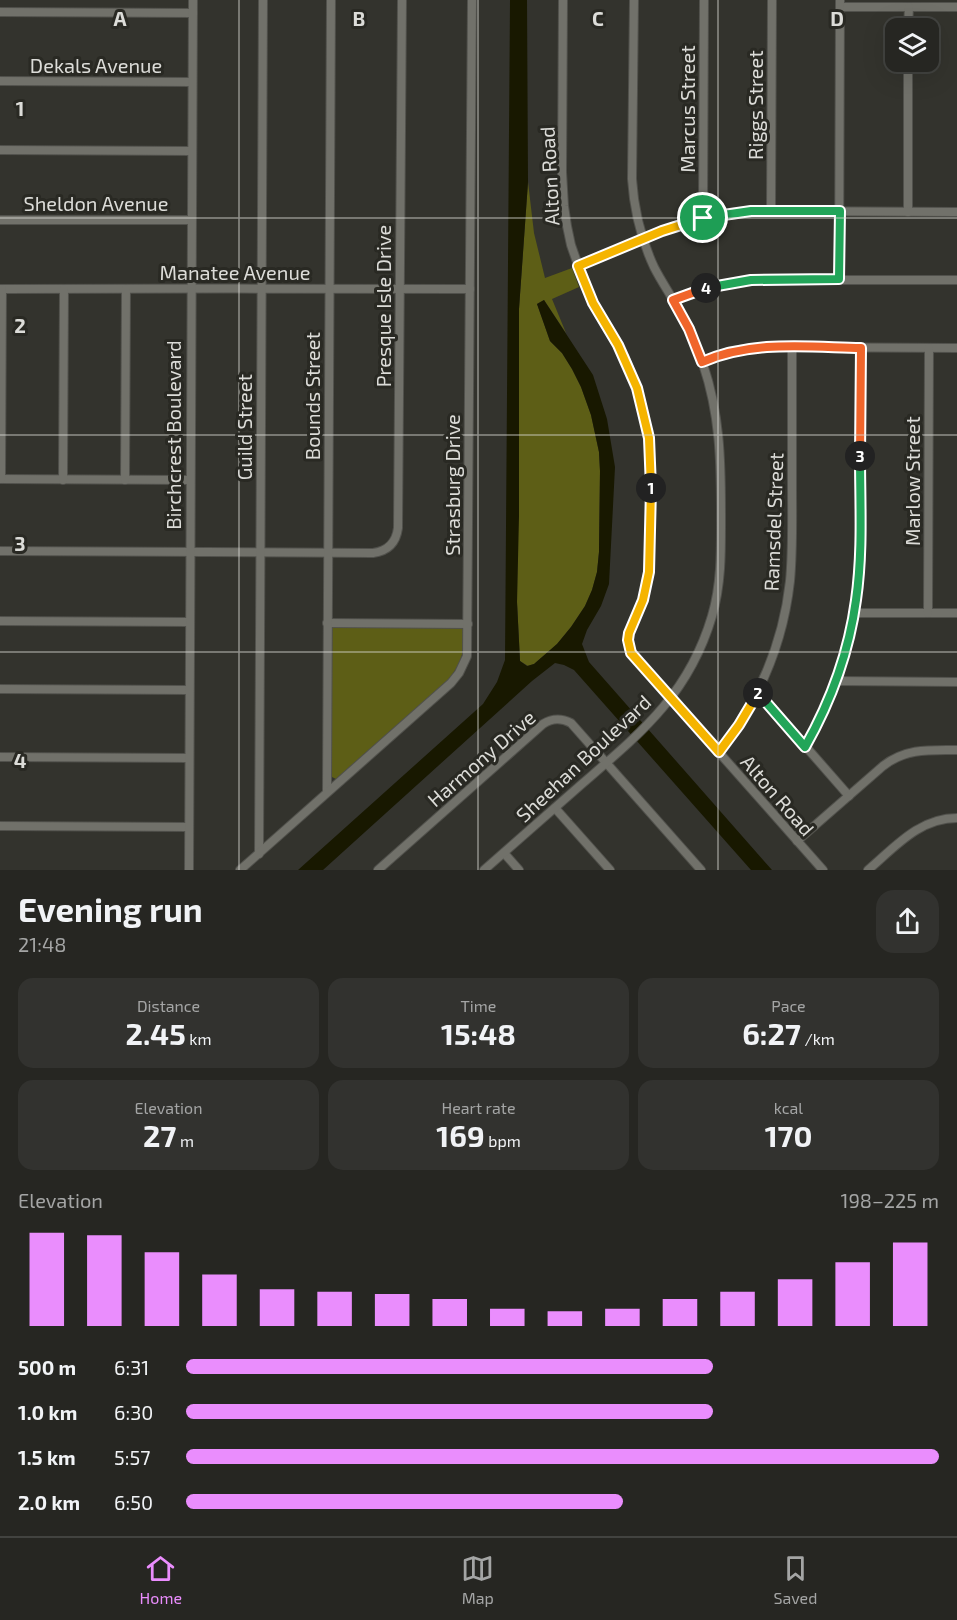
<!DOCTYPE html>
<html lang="en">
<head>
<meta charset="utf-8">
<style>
	body { margin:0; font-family:"Exo 2",sans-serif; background:#32322f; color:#f1f3f6; height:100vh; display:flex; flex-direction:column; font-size:22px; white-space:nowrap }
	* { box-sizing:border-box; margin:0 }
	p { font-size:20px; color:#a4a5a5 }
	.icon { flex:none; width:33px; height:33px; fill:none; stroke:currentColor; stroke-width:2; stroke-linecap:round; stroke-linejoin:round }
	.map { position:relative; height:870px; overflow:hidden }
	.sheet { display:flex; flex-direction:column; background:#262622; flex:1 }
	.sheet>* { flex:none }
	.controls { position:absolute; left:885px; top:18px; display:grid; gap:12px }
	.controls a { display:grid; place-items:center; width:54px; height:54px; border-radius:12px; background:#262622; box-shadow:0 6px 24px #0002,0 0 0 2px #424340; font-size:30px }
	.pin { position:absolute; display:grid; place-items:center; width:51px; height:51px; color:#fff; margin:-26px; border:3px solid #fff; border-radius:50%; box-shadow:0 2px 6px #0007 }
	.km { position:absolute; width:30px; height:30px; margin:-15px; border-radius:50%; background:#222; color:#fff; font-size:16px; line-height:30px; text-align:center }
	.round { display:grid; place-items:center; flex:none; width:63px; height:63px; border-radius:18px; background:#32322f }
	.summary { display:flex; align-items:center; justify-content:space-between; height:102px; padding:0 18px }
	h1 { font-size:33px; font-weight:700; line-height:45px }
	.figures { display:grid; grid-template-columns:repeat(3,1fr); gap:9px; height:102px; padding:6px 18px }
	.figures div { display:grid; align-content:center; border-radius:15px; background:#32322f; text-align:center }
	.figures b { font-size:30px; font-weight:700 }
	.figures small { font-size:16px; font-weight:400 }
	.figures p { font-size:16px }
	.chart { height:168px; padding:12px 18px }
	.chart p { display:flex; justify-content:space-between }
	.chart svg { width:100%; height:108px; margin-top:6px; stroke:#ea8dfd; stroke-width:6 }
	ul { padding:0 18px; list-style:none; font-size:20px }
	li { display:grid; grid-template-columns:96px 72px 1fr; align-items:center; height:45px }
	li i { height:15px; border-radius:8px; background:#ea8dfd }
	.tabs { display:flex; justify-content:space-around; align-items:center; height:84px; border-top:2px solid #424340; background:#262622; font-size:16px; color:#a4a5a5 }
	.tabs a { display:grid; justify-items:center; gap:3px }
	.tabs .active { color:#ea8dfd }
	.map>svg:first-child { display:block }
</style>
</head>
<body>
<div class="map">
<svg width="957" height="870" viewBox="0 0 957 870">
	<rect width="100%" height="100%" fill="#33332d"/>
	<g fill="#5d5e16">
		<polygon points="528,182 534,233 545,278 572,268 579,287 552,299 566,333 544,300 537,304 550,341 562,353 572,369 581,387 591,415 599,452 600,471 599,552 597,572 592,590 585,606 571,627 557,644 534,664 528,666 520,661 517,602 519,309"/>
		<path d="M 330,627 L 465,628 C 464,651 463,660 449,679 L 336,779 L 332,777 L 330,773 Z"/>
	</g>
	<polygon fill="#181800" points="510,0 527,0 528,182 519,309 519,516 517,602 520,661 527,666 534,664 557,644 571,627 585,606 592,590 597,572 599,552 600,471 599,452 591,415 581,387 572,369 562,353 550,341 537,304 544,300 593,375 607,419 615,467 609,584 601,606 587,630 582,644 589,662 772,870 751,870 574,670 564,665 555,663 532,681 323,870 298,870 483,704 497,682 505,660"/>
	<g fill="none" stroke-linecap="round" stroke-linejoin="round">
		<defs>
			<g id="minor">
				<polyline points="563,0 562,172 564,206 567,226 571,245 585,285 600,316 625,358 637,388 645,420 650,452 650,562 643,600 629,633 628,640 631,653 823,870"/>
				<polyline points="840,7 957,7"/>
				<polyline points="0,12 193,13"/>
				<polyline points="908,28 909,7"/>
				<polyline points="0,81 192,82"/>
				<polyline points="0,150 192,151"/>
				<polyline points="771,211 772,0"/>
				<polyline points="908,212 908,62"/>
				<polyline points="703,218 704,0"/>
				<polyline points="0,220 191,220"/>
				<polyline points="577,266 675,226 722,214 771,211 957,212"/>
				<polyline points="839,279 840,0"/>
				<path d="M 0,289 C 157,289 313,288 470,289"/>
				<polyline points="673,300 707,287 751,280 957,280"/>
				<polyline points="702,362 731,351 760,347 957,348"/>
				<polyline points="0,479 190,480"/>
				<polyline points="1,479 2,289"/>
				<polyline points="63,480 64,289"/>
				<polyline points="125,480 126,289"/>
				<path d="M 0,551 L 373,553 C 388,551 396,543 398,528 L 402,0"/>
				<polyline points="854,613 957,613"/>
				<polyline points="928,613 929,348"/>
				<polyline points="0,621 189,622"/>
				<polyline points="327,623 468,624"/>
				<polyline points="836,681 957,682"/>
				<polyline points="0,689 189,690"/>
				<polyline points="758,692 849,796"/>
				<path d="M 805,747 C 826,709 843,670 851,628 C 861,584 860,539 860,495 C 860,446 860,397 861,348"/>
				<path d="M 719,752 C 758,702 783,645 790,581 C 793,549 792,517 792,485 C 792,439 792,393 792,347"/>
				<polyline points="0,757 189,758"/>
				<polyline points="327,791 331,0"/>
				<polyline points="555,808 610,870"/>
				<polyline points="0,826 189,827"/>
				<path d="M 797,841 L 883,766 C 906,748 930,750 957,750"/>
				<polyline points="504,853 519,870"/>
				<polyline points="259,854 263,0"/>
				<polyline points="189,870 193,0"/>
				<polyline points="240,870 451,683 459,673 467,656 472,0"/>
				<path d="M 378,870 L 543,724 C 553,718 561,718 571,723 L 701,870"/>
				<path d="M 484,870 C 517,841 550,812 583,783 C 642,732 689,694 712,616 C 722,582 721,548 721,513 C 721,460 720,415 703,364 C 696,343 686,322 675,303 C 668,291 660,279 654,267 C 641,239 634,210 632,179 L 634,0"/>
				<path d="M 868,870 C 895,847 919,818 957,818"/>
			</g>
		</defs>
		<use href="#minor" stroke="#51514c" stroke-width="10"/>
		<use href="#minor" stroke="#71716a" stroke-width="8"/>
	</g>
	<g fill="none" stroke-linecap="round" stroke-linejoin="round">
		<defs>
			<polyline id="split-1" points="651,488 649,438 637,388 618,345 593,303 578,266 662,231 703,218"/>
			<polyline id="split-2" points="651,488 649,572 643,600 629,633 628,640 631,653 719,752 739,725 758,693"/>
			<path id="split-3" d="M 758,693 L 805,747 C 831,701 849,652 856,600 C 863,552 860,504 860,456"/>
			<path id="split-4" d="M 706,288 L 673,300 L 689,329 L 702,362 C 752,340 808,347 861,348 L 860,456"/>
			<polyline id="split-5" points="703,218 751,211 840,211 839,279 751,280 706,288"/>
		</defs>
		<use href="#split-1" stroke="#fff" stroke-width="12"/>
		<use href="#split-2" stroke="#fff" stroke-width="12"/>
		<use href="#split-3" stroke="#fff" stroke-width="12"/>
		<use href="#split-4" stroke="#fff" stroke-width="12"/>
		<use href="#split-5" stroke="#fff" stroke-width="12"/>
		<use href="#split-1" stroke="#f5b400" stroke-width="8"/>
		<use href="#split-2" stroke="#f5b400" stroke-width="8"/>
		<use href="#split-3" stroke="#22a559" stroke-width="8"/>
		<use href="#split-4" stroke="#f0652b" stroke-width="8"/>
		<use href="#split-5" stroke="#22a559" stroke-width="8"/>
	</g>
	<path fill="none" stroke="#dcdcd8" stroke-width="1.5" stroke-opacity="0.55" d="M 239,0 L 239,870M 478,0 L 478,870M 718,0 L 718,870M 0,218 L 957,218M 0,435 L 957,435M 0,652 L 957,652"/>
	<g text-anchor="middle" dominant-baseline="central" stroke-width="6" stroke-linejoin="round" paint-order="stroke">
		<g font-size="20" fill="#dcdcd8" stroke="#292923">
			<text x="96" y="65">Dekals Avenue</text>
			<text transform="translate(755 105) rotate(-90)">Riggs Street</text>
			<text transform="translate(687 109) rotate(-90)">Marcus Street</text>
			<text transform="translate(549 176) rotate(-93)">Alton Road</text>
			<text x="96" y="203">Sheldon Avenue</text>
			<text x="235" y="272">Manatee Avenue</text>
			<text transform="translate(383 306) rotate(-90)">Presque Isle Drive</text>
			<text transform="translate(312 396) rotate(-90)">Bounds Street</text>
			<text transform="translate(244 427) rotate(-90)">Guild Street</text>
			<text transform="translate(173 435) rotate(-90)">Birchcrest Boulevard</text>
			<text transform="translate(912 481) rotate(-90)">Marlow Street</text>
			<text transform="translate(452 485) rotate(-90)">Strasburg Drive</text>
			<text transform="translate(773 522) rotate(-88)">Ramsdel Street</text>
			<text transform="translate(481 758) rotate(-41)">Harmony Drive</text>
			<text transform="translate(583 758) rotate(-43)">Sheehan Boulevard</text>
			<text transform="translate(778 795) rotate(49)">Alton Road</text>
		</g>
	</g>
	<g font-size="20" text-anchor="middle" font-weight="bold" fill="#dcdcd8" stroke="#292923" stroke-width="6" stroke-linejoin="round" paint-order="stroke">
		<text x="120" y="26">A</text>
		<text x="359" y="26">B</text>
		<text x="598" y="26">C</text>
		<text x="837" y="26">D</text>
		<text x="20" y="116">1</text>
		<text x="20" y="333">2</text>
		<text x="20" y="551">3</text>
		<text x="20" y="768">4</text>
	</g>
</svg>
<div class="controls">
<a><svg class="icon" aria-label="layers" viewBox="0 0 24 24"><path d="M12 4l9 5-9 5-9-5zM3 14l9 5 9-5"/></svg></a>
</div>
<div class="pin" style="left:703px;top:218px;background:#1e9e55"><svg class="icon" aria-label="arrive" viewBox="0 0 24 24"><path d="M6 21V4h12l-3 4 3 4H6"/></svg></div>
<b class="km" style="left:651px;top:488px">1</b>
<b class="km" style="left:758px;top:693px">2</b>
<b class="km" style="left:860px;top:456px">3</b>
<b class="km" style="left:706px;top:288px">4</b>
</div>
<section class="sheet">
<div class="summary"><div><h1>Evening run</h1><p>21:48</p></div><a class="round"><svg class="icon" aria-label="share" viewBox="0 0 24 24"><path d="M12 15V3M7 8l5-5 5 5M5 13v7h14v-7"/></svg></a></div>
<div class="figures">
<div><p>Distance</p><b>2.45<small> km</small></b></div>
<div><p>Time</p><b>15:48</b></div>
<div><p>Pace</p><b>6:27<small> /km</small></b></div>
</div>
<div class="figures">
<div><p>Elevation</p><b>27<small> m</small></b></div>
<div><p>Heart rate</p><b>169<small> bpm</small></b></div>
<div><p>kcal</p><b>170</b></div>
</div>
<div class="chart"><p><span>Elevation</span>198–225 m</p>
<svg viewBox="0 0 160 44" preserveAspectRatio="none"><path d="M5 44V6M15 44V7M25 44V14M35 44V23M45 44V29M55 44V30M65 44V31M75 44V33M85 44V37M95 44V38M105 44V37M115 44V33M125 44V30M135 44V25M145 44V18M155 44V10"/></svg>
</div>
<ul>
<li><b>500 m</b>6:31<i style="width:70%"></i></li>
<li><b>1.0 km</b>6:30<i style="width:70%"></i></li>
<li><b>1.5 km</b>5:57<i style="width:100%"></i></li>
<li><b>2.0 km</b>6:50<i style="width:58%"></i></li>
</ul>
</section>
<nav class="tabs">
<a class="active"><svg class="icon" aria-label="home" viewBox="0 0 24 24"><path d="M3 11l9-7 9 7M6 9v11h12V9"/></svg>Home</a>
<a><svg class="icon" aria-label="map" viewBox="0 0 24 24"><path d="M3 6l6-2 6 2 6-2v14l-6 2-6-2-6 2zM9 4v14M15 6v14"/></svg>Map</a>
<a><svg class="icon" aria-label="saved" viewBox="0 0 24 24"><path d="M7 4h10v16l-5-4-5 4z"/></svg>Saved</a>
</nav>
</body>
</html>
